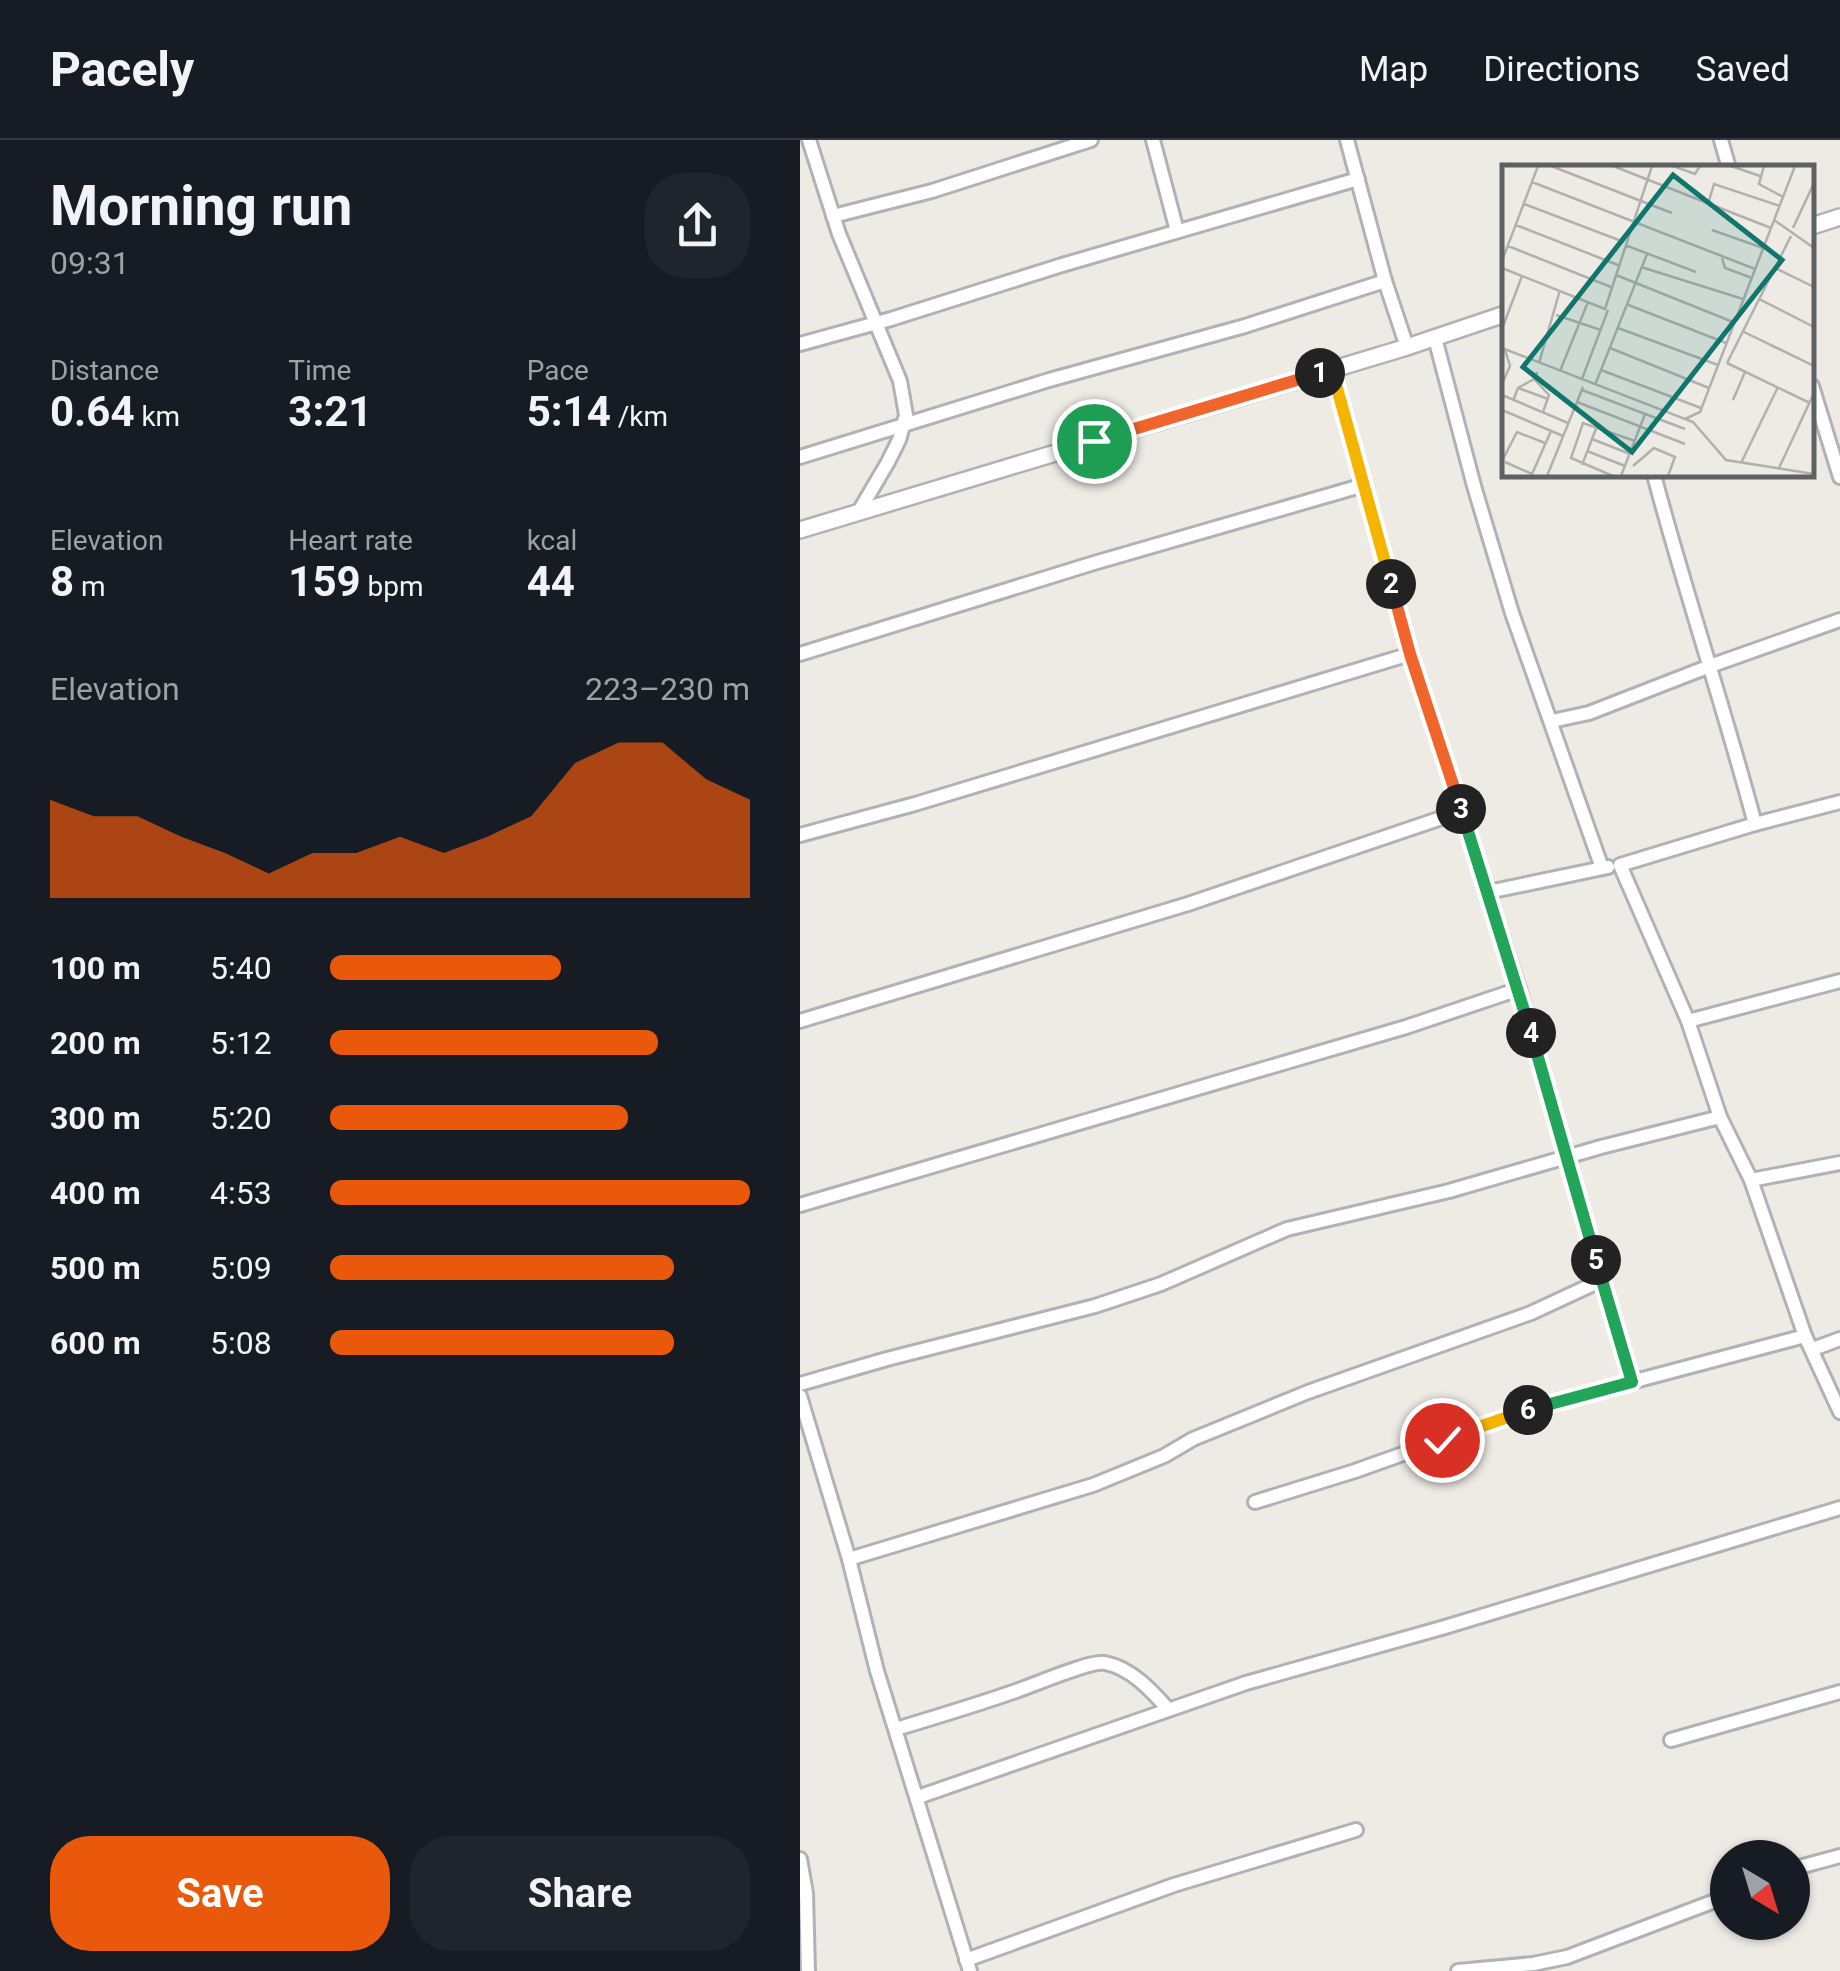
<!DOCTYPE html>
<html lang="en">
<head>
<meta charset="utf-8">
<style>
	body { margin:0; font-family:Roboto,sans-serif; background:#20242c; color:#f1f3f6; height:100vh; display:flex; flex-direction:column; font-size:38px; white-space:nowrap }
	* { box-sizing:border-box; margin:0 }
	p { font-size:32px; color:#9ea1a6 }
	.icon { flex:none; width:55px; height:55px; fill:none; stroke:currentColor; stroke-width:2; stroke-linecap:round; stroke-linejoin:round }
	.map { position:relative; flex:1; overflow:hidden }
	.sheet { display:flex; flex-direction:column; background:#171b24; width:800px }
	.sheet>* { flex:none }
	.needle { width:65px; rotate:142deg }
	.tools { position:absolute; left:910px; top:1700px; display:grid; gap:20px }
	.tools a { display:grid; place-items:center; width:100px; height:100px; border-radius:50%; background:#171b24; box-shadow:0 2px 8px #0004; font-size:50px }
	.pin { position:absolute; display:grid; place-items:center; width:85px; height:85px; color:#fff; margin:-42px; border:5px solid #fff; border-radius:50%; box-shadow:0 2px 10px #0007 }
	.km { position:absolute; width:50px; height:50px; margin:-25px; border-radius:50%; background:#222; color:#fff; font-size:28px; line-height:50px; text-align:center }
	.round { display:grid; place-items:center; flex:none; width:105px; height:105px; border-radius:40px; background:#20242c }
	.summary { display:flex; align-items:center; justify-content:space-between; height:170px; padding:0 50px }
	h1 { font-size:55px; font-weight:700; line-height:75px }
	.metrics { display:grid; grid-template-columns:repeat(3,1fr); gap:15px; height:170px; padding:10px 50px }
	.metrics div { display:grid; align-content:center }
	.metrics b { font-size:42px; font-weight:700 }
	.metrics small { font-size:28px; font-weight:400 }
	.metrics p { font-size:28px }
	.chart { height:280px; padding:20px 50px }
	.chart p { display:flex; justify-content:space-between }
	.chart svg { width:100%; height:180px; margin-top:10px; fill:#ea580c; opacity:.7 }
	.button { display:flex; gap:20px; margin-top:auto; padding:20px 50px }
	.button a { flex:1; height:115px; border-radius:40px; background:#ea580c; color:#fff; font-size:40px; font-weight:700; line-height:115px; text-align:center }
	.button a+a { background:#20242c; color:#f1f3f6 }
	ul { padding:0 50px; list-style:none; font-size:32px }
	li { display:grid; grid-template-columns:160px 120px 1fr; align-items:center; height:75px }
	li i { height:25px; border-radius:12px; background:#ea580c }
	header { display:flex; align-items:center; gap:60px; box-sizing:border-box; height:140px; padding:0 50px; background:#171b24; border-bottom:2px solid #363941 }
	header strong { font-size:48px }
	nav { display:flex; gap:55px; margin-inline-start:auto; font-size:35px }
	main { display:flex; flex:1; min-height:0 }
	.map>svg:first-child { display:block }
</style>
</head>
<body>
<header>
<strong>Pacely</strong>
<nav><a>Map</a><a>Directions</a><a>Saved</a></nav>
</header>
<main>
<section class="sheet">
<div class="summary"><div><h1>Morning run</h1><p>09:31</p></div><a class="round"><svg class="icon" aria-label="share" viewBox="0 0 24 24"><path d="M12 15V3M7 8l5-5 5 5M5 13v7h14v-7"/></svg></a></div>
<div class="metrics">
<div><p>Distance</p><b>0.64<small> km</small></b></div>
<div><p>Time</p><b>3:21</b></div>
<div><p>Pace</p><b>5:14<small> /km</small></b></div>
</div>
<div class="metrics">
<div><p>Elevation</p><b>8<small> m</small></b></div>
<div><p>Heart rate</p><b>159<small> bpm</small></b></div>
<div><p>kcal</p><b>44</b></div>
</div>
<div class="chart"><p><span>Elevation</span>223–230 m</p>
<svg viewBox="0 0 160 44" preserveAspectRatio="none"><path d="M0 44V20L10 24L20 24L30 29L40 33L50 38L60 33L70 33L80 29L90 33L100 29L110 24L120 11L130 6L140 6L150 15L160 20V44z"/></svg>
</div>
<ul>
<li><b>100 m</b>5:40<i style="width:55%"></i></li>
<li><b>200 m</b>5:12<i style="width:78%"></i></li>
<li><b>300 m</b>5:20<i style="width:71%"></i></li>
<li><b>400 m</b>4:53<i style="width:100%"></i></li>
<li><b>500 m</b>5:09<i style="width:82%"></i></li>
<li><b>600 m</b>5:08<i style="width:82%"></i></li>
</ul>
<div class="button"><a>Save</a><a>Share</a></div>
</section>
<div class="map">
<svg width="1040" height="1831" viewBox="0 0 1040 1831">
	<rect width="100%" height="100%" fill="#eeebe5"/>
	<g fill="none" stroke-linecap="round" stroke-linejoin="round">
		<defs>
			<g id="minor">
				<polyline points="9,0 39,94 100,241 106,275 99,300 88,322 58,373"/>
				<polyline points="353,0 377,91"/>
				<polyline points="547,0 585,141 607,207"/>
				<polyline points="921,0 929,28"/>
				<polyline points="33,76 132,51 291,0"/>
				<polyline points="635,198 674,346 712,473 802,728"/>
				<polyline points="0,204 91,179 262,125 558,39"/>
				<polyline points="532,230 610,514 719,849 831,1242"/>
				<polyline points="1012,246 1040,337"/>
				<polyline points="0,317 249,240 445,186 585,141"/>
				<path d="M 854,335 C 885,452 924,567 955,684"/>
				<polyline points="0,514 294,423 564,345"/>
				<polyline points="752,581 789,573 910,526 1040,480"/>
				<polyline points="1040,662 955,684 820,725 888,881 920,977 951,1040 1005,1196 1040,1272"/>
				<polyline points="0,695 115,664 610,514"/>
				<polyline points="688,752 808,727"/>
				<polyline points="0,881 388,764 662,671"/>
				<polyline points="888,881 1040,841"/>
				<polyline points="951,1040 1040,1023"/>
				<polyline points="0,1065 606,887 719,849"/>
				<polyline points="1013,1209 1040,1199"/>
				<polyline points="0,1244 87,1219 295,1166 361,1144 487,1089 649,1051 801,1007 920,977"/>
				<polyline points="0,1256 49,1419 77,1531 170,1831"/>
				<polyline points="455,1362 555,1331 729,1269 1005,1196"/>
				<polyline points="49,1419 293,1345 364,1316 393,1299 508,1252 731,1173 802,1140"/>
				<path d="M 96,1589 C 136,1577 176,1565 216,1551 C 234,1545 291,1520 305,1523 C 331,1528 351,1550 368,1569"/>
				<polyline points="871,1600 1040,1552"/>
				<polyline points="118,1657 446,1543 645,1487 1040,1368"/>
				<polyline points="0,1719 6,1753 8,1831"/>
				<polyline points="992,1729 1040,1716"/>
				<polyline points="166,1820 374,1745 556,1690"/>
				<polyline points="658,1831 733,1824 767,1817 928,1756"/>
			</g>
			<g id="tertiary">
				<polyline points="1012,86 1040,77"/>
				<polyline points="0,390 607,207 705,174"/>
			</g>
		</defs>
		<use href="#minor" stroke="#b0b3b6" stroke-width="18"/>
		<use href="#tertiary" stroke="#b0b3b6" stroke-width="20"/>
		<use href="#minor" stroke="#fff" stroke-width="12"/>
		<use href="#tertiary" stroke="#fff" stroke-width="15"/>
	</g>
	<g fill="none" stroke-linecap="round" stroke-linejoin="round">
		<defs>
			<polyline id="split-1" points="294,301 520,233"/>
			<polyline id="split-2" points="520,233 532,230 591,444"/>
			<polyline id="split-3" points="591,444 610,514 661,669"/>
			<polyline id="split-4" points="661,669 731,893"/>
			<polyline id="split-5" points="731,893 796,1120"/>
			<polyline id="split-6" points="728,1270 832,1242 796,1120"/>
			<polyline id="split-7" points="642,1300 728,1270"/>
		</defs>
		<use href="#split-1" stroke="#fff" stroke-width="20"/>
		<use href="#split-2" stroke="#fff" stroke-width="20"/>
		<use href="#split-3" stroke="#fff" stroke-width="20"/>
		<use href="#split-4" stroke="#fff" stroke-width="20"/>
		<use href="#split-5" stroke="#fff" stroke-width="20"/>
		<use href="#split-6" stroke="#fff" stroke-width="20"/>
		<use href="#split-7" stroke="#fff" stroke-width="20"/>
		<use href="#split-1" stroke="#f0652b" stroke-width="12"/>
		<use href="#split-2" stroke="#f5b400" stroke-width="12"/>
		<use href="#split-3" stroke="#f0652b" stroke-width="12"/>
		<use href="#split-4" stroke="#22a559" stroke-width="12"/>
		<use href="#split-5" stroke="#22a559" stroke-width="12"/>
		<use href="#split-6" stroke="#22a559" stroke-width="12"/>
		<use href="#split-7" stroke="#f5b400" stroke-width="12"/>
	</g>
	<g transform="translate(702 25)">
		<rect width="312" height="312" fill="#eeebe5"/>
		<path fill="none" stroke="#b0b0ad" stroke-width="2.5" d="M 49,1 L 170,48M 111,1 L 269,63M 171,1 L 193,9 L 198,1M 229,1 L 258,11M 262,1 L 257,19 L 281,32M 30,17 L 253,104M 22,39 L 122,77M 206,39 L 212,19 L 278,41M 272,55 L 312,83M 14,60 L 116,100M 291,63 L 312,18M 210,65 L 261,83M 123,80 L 194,107M 6,81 L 109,122M 220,93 L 223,103 L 250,113M 0,96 L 36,1M 139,102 L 241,134M 0,103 L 103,144 L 150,1M 273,103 L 312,122M 114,110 L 231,157M 257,134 L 312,162M 124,139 L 224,178M 54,150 L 99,165M 116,163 L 216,200M 0,164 L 20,111M 242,167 L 312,201M 0,183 L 191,257 L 224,295 L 312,309M 108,183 L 207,223M 37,198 L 58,125M 225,198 L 289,71M 225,198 L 308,238M 99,205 L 199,243M 58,206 L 86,137M 35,207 L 33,215 L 47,230 L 41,247M 80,214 L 106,145M 0,219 L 8,201 L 3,185M 93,220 L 145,89M 16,223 L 46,234M 80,225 L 183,264M 0,230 L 66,258M 231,235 L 243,207M 11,236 L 16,223 L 32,214M 75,237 L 183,279M 0,245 L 61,271M 183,254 L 198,247 L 293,1M 90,274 L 128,289M 85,286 L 123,301M 0,296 L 15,267 L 43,278M 3,297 L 30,309 L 49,266M 239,298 L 276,222M 80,300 L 95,261M 131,301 L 152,283 L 173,292 L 166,311M 277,303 L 312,228M 45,311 L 81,222M 111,311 L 69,293 L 81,258 L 133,276M 119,311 L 143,249"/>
		<path fill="#0f766e" fill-opacity="0.15" stroke="#0f766e" stroke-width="5" d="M 171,10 L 280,95 L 130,287 L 21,202 Z"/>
		<rect width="312" height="312" fill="none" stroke="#5d6164" stroke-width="5"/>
	</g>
</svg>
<div class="tools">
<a><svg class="needle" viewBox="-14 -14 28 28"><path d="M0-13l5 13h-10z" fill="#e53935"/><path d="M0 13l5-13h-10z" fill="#9ea1a6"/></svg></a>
</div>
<div class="pin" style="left:294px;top:301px;background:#1e9e55"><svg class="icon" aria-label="arrive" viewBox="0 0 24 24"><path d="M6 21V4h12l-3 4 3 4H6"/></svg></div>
<div class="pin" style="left:642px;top:1300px;background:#d93025"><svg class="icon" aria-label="check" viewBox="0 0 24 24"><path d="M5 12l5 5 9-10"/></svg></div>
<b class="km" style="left:520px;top:233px">1</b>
<b class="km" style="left:591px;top:444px">2</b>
<b class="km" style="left:661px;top:669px">3</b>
<b class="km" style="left:731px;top:893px">4</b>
<b class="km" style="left:796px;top:1120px">5</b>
<b class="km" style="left:728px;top:1270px">6</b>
</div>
</main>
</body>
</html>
